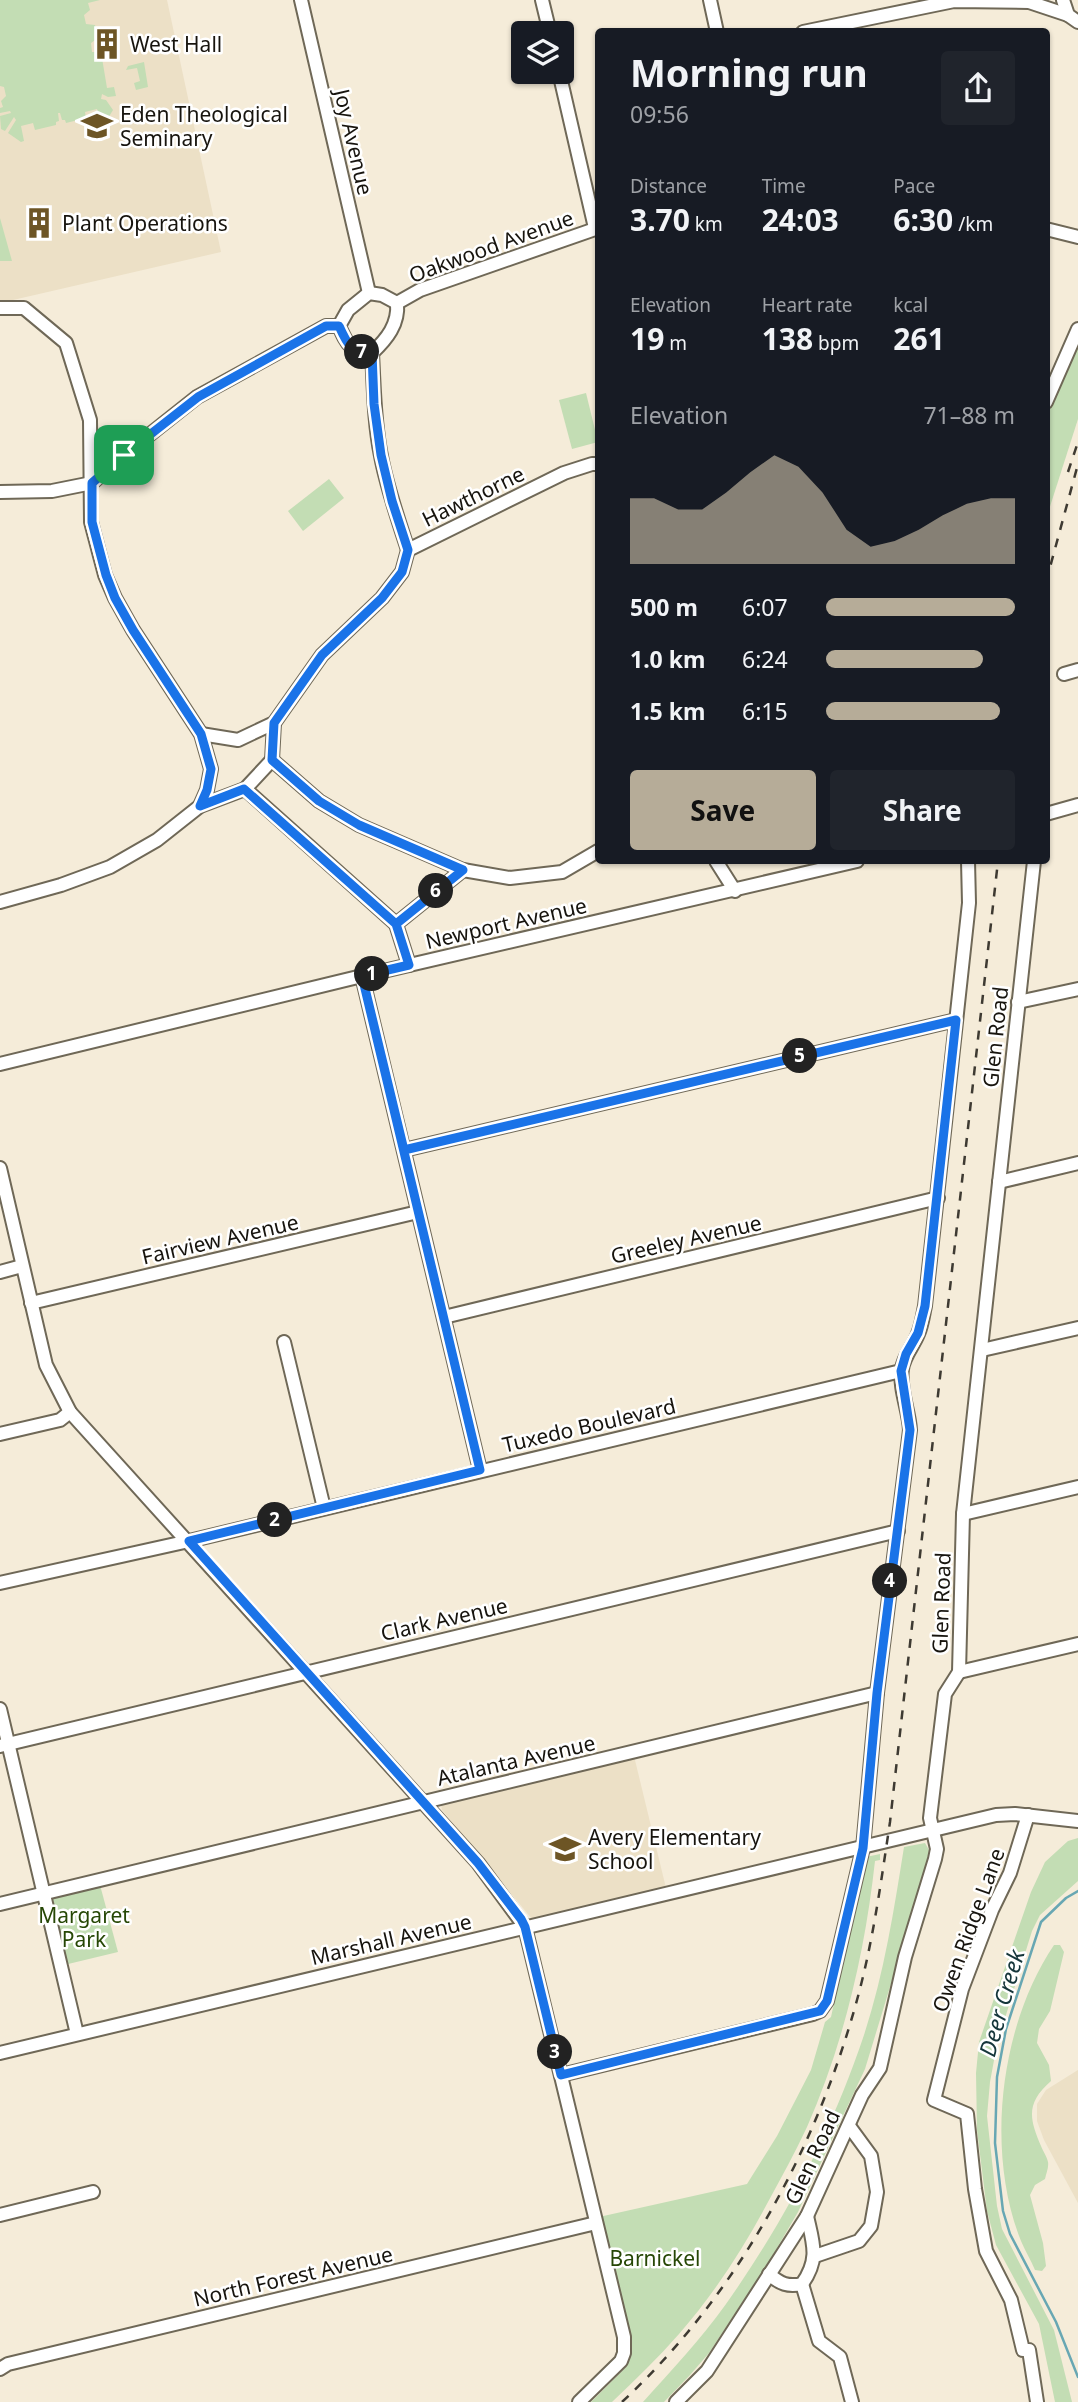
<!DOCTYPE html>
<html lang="en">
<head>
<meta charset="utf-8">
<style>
	body { margin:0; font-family:"Noto Sans",sans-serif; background:#20242c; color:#f1f3f6; height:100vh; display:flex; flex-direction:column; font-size:26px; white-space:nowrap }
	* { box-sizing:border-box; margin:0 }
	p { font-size:23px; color:#9ea1a6 }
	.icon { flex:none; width:38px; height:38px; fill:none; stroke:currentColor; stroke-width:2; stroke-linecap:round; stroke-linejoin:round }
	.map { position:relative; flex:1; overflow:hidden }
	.side { position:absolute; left:595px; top:28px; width:455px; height:836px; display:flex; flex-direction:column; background:#171b24; border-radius:7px; box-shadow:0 2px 5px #0004 }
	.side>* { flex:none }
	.controls { position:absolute; left:511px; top:21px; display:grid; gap:14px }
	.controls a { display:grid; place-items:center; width:63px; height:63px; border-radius:7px; background:#171b24; box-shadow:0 2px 5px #0004; font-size:35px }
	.pin { position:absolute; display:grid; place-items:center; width:60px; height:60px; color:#fff; margin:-30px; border-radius:14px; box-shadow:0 4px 10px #0006 }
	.km { position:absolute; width:35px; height:35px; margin:-18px; border-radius:50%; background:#222; color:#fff; font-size:19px; line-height:35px; text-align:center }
	.round { display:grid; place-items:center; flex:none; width:74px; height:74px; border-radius:7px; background:#20242c }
	.summary { display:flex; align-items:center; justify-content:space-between; height:119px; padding:0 35px }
	h1 { font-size:38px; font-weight:700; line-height:52px }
	.stats { display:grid; grid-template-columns:repeat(3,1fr); gap:10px; height:119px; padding:7px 35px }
	.stats div { display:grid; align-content:center }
	.stats b { font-size:30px; font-weight:700 }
	.stats small { font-size:19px; font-weight:400 }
	.stats p { font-size:19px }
	.chart { height:196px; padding:14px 35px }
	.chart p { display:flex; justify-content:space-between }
	.chart svg { width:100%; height:126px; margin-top:7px; fill:#b6ac98; opacity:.7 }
	.cta { display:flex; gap:14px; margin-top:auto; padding:14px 35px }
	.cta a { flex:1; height:80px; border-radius:7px; background:#b6ac98; color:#111; font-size:28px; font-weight:700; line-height:80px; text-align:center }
	.cta a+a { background:#20242c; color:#f1f3f6 }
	ul { padding:0 35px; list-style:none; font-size:23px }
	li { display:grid; grid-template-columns:112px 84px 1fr; align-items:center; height:52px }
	li i { height:18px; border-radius:9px; background:#b6ac98 }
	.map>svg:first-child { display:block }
</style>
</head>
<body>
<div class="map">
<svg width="1078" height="2402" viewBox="0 0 1078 2402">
	<rect width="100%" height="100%" fill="#f5ecd9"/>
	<g fill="#ece0c6">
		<polygon points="0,0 167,0 221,252 0,303"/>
		<polygon points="634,1756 666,1888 532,1919 442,1810 441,1805 444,1802"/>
		<polygon points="1078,2070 1078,2203 1044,2140 1037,2121 1037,2104 1046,2090"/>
	</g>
	<g fill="#c3ddb4">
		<polygon points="0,0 100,0 88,3 90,10 84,15 86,24 95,25 98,38 91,43 92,52 101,52 107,88 114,87 116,96 108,97 102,94 101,99 106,100 113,110 105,123 101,124 97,109 85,112 86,118 66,123 65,120 62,120 60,113 58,113 59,121 56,122 56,125 35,130 33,123 21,126 24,141 21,142 8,133 16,120 14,117 5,131 1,129 0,116 11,113 10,111 0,113 0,108 3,107 1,101 6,96 4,87 0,86"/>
		<polygon points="144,62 148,87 136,90 134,83 140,81 137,68 126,70 128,66"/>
		<polygon points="0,218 12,261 0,261"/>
		<polygon points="1078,341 1078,419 1047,516 1047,413"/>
		<polygon points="586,393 598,442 572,449 559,400"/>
		<polygon points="329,479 344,498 303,531 288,511"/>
		<polygon points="1078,1838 1078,1881 1040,1915 1032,1931 997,2044 990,2082 987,2116 997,2206 1002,2229 1054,2330 1072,2402 1055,2402 1039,2324 996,2245 987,2211 977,2130 976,2073 979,2042 1031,1892 1045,1862 1068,1841"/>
		<path d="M 925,1843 L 929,1850 L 925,1872 L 865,2069 L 798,2212 L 770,2260 L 709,2353 L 690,2375 L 664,2402 L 643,2402 C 671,2371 701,2339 726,2304 C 784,2222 832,2131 864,2035 C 884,1974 894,1910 904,1847 Z"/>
		<path d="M 880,1854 L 880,1860 L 875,1861 C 865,1952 844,2043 807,2127 C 795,2153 781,2178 768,2202 C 743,2249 714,2294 679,2334 C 658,2358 635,2380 612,2402 L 591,2402 L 627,2366 L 590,2219 L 747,2184 L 777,2136 L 811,2070 L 825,2022 L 831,2017 L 866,1857 Z"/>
		<polygon points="100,1885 118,1952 64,1965 51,1898"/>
		<path d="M 1054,1945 L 1060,1945 L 1064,1952 L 1050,2011 L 1039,2029 L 1037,2043 L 1049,2065 L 1051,2081 C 1026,2103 1029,2118 1041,2146 C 1043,2151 1047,2157 1048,2162 C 1049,2167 1046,2174 1045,2179 L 1035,2185 L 1030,2195 L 1043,2243 L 1046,2266 L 1042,2271 L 1035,2270 C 1031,2260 1025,2251 1021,2241 C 985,2151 1000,2025 1054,1945 Z"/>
	</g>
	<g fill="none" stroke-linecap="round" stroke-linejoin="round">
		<polyline stroke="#68a7b3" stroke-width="2.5" points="1078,1891 1066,1898 1041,1922 1006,2029 997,2077 995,2143 1003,2211 1010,2234 1056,2322 1078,2377"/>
		<defs>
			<g id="minor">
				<polyline points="301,0 369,293"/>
				<polyline points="542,0 550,33"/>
				<polyline points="710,0 717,32"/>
				<polyline points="1063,0 1068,15 1078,22"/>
				<polyline points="803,32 954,1 1029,2 1068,15"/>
				<polyline points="559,72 595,228"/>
				<polyline points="1046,229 1078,237"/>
				<polyline points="397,303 420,290 598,228"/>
				<polyline points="0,308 24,308 66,343 90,420 91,522 105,575 115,598 133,630 201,734 211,769 207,790 200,806"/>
				<path d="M 339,326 C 348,346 350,351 372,353 C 387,339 399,324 397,303"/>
				<polyline points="339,326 348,310 369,293 382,295 397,303"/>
				<path d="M 372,353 C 374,387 374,422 381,456 C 387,488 398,519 408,550"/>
				<polyline points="1046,402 1078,329"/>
				<polyline points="0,492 52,491 92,483 124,455 197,397 326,326 339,326"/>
				<polyline points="1064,674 1078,670"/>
				<polyline points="201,734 238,740 274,723 322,655 382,598 402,572 408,550 564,473 592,464 598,464"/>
				<polyline points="272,760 319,801 359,825 463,870"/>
				<polyline points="272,760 274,723"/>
				<polyline points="245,789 272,760"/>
				<polyline points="1046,814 1078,805"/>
				<polyline points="716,861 735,891"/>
				<polyline points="0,902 61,885 110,867 157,840 200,806 245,789 396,924"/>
				<polyline points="409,965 396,924 463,870 510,878 562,872 598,851"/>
				<polyline points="362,976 480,1470"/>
				<polyline points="1018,1002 1078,989"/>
				<polyline points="0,1064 362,976 857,861"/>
				<polyline points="404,1150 956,1020"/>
				<polyline points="0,1168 46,1365 70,1412 478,1863 525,1927 624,2337 624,2353 621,2361 579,2402"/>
				<polyline points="999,1182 1078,1163"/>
				<polyline points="0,1272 22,1266"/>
				<polyline points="31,1303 418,1212"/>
				<polyline points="444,1317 938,1198"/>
				<polyline points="284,1342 324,1508"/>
				<polyline points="982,1350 1078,1328"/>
				<polyline points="0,1434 60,1420 70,1412"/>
				<polyline points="963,1514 1078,1487"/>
				<polyline points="0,1583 189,1541 901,1371"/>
				<polyline points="959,1672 1078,1644"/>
				<polyline points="0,1709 77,2034"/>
				<polyline points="0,1746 898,1531"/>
				<polyline points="1028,1815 1010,1873 992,1910 962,1989 934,2100 967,2114 975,2189 986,2251 1011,2300 1023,2350 1029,2350 1037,2402"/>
				<polyline points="0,1904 877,1693"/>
				<polyline points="0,2053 996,1815 1015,1814 1078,1821"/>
				<path d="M 561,2075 L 813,2014 L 820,2011 L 827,2001 L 863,1848 L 877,1693 L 910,1430 C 909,1410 899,1389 902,1369 C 904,1355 913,1347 918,1334 C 922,1325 923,1315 925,1306 L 969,903 L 968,861"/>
				<polyline points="0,2215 93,2192"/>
				<polyline points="815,2256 859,2241 871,2226 877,2192 871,2156 849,2126"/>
				<path d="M 769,2274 C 780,2284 788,2287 802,2284 C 820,2259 813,2243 807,2216"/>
				<polyline points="802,2284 819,2341 840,2357 852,2402"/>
				<polyline points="0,2369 8,2364 596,2223"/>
				<polyline points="676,2402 707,2371 807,2216 862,2095 880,2068 905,1957 935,1859 937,1849 930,1818 945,1694 959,1672 963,1514 1034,861"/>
			</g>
		</defs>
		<use href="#minor" stroke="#6f6857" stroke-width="16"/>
		<use href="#minor" stroke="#fff" stroke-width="12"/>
		<g stroke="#3e3a32" stroke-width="2.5" stroke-dasharray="9 9" stroke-linecap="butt">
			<polyline points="1068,472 1078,442"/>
			<polyline points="1046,582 1078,464"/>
			<path d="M 622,2402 C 737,2295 816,2150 857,2000 C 873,1942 881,1882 890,1822 L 998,861"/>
		</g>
	</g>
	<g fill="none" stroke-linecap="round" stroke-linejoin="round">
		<defs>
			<path id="route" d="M 124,455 L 92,483 L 92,522 L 106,575 L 115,598 L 133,630 L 201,734 L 211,769 L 207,790 L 200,806 L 244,789 L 396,924 L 409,965 L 362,976 L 480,1470 L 189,1541 L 478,1863 L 521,1919 L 525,1927 L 561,2075 L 820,2011 L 827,2001 L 863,1848 L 877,1693 L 910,1430 L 901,1371 L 906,1354 L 918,1333 L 925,1306 L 956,1020 L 404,1150 L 362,976 L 409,965 L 396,924 L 463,870 L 359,825 L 319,801 L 272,760 L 274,723 L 322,655 L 382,598 L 402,572 L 408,550 L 392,501 L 381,455 L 374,404 L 372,353 C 350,351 348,346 339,326 L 326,326 L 198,397 L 124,455"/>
		</defs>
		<use href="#route" stroke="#fff" stroke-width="14"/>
		<use href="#route" stroke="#1a73e8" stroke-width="9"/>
	</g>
	<defs>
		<symbol id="building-bare" viewBox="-9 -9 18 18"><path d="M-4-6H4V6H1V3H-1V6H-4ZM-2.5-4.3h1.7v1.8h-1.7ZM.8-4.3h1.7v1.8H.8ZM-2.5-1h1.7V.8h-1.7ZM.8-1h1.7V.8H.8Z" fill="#6d5525" stroke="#fff" stroke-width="2.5" paint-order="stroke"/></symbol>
		<symbol id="university-bare" viewBox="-9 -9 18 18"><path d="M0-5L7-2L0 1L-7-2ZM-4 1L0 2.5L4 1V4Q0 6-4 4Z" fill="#6d5525" stroke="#fff" stroke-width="2.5" paint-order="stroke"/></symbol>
		<symbol id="school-bare" viewBox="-9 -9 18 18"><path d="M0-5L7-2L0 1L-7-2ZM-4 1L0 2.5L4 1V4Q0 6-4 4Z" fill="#6d5525" stroke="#fff" stroke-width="2.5" paint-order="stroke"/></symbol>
	</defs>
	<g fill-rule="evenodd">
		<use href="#building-bare" x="85" y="22" width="44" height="44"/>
		<use href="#university-bare" x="75" y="104" width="44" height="44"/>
		<use href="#building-bare" x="17" y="201" width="44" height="44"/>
		<use href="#school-bare" x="543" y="1827" width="44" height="44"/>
	</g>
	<g text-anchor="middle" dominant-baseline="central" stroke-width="5" stroke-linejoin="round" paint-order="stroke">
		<g font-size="21" fill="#17140e" stroke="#fff" text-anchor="start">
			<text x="130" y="44">West Hall</text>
			<text x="120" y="114">Eden Theological<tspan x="120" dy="24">Seminary</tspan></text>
			<text x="62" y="223">Plant Operations</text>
			<text x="588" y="1837">Avery Elementary<tspan x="588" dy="24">School</tspan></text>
		</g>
		<g font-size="21" fill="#17140e" stroke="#fff">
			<text transform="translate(354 142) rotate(77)">Joy Avenue</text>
			<text transform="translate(491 246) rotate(-20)">Oakwood Avenue</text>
			<text transform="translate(473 496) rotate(-26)">Hawthorne</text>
			<text transform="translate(506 923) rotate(-13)">Newport Avenue</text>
			<text transform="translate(995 1037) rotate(-84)">Glen Road</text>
			<text transform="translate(220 1239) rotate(-13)">Fairview Avenue</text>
			<text transform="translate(686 1239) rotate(-13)">Greeley Avenue</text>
			<text transform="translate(589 1425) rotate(-13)">Tuxedo Boulevard</text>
			<text transform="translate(941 1603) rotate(-88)">Glen Road</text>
			<text transform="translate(444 1619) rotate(-13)">Clark Avenue</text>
			<text transform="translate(516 1760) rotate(-13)">Atalanta Avenue</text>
			<text transform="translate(968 1930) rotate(-70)">Owen Ridge Lane</text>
			<text transform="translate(391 1939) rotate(-13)">Marshall Avenue</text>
			<text transform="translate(812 2157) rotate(-65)">Glen Road</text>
			<text transform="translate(293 2276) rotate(-13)">North Forest Avenue</text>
		</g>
		<g font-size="21" fill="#264705" stroke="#fff">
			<text x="84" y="1915">Margaret<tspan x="84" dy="24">Park</tspan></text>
			<text x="655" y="2258">Barnickel</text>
		</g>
		<g font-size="23" font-style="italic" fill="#15353a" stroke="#fff">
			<text transform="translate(1001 2003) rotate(-74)">Deer Creek</text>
		</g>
	</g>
</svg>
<div class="controls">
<a><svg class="icon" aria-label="layers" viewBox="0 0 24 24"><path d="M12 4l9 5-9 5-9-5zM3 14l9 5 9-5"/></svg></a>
</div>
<div class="pin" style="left:124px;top:455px;background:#1e9e55"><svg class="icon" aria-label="arrive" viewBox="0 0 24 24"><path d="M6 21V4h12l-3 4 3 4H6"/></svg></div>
<b class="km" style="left:372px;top:974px">1</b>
<b class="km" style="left:275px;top:1520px">2</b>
<b class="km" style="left:555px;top:2052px">3</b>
<b class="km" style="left:890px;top:1581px">4</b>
<b class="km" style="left:800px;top:1056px">5</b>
<b class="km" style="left:436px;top:891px">6</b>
<b class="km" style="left:362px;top:352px">7</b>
<section class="side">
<div class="summary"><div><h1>Morning run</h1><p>09:56</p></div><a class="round"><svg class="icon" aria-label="share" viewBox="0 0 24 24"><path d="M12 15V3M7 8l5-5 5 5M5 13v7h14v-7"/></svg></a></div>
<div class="stats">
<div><p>Distance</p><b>3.70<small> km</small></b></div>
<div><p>Time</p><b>24:03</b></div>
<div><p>Pace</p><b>6:30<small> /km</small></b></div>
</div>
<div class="stats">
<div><p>Elevation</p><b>19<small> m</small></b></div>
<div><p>Heart rate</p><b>138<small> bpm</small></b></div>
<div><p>kcal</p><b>261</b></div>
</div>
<div class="chart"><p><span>Elevation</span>71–88 m</p>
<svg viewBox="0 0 160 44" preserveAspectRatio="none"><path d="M0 44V21L10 21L20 25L30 25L40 19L50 12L60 6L70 10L80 19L90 32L100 38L110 36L120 32L130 27L140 23L150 21L160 21V44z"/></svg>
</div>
<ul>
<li><b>500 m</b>6:07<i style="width:100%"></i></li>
<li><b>1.0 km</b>6:24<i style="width:83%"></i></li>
<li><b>1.5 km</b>6:15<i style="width:92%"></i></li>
</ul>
<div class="cta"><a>Save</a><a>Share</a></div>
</section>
</div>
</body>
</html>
